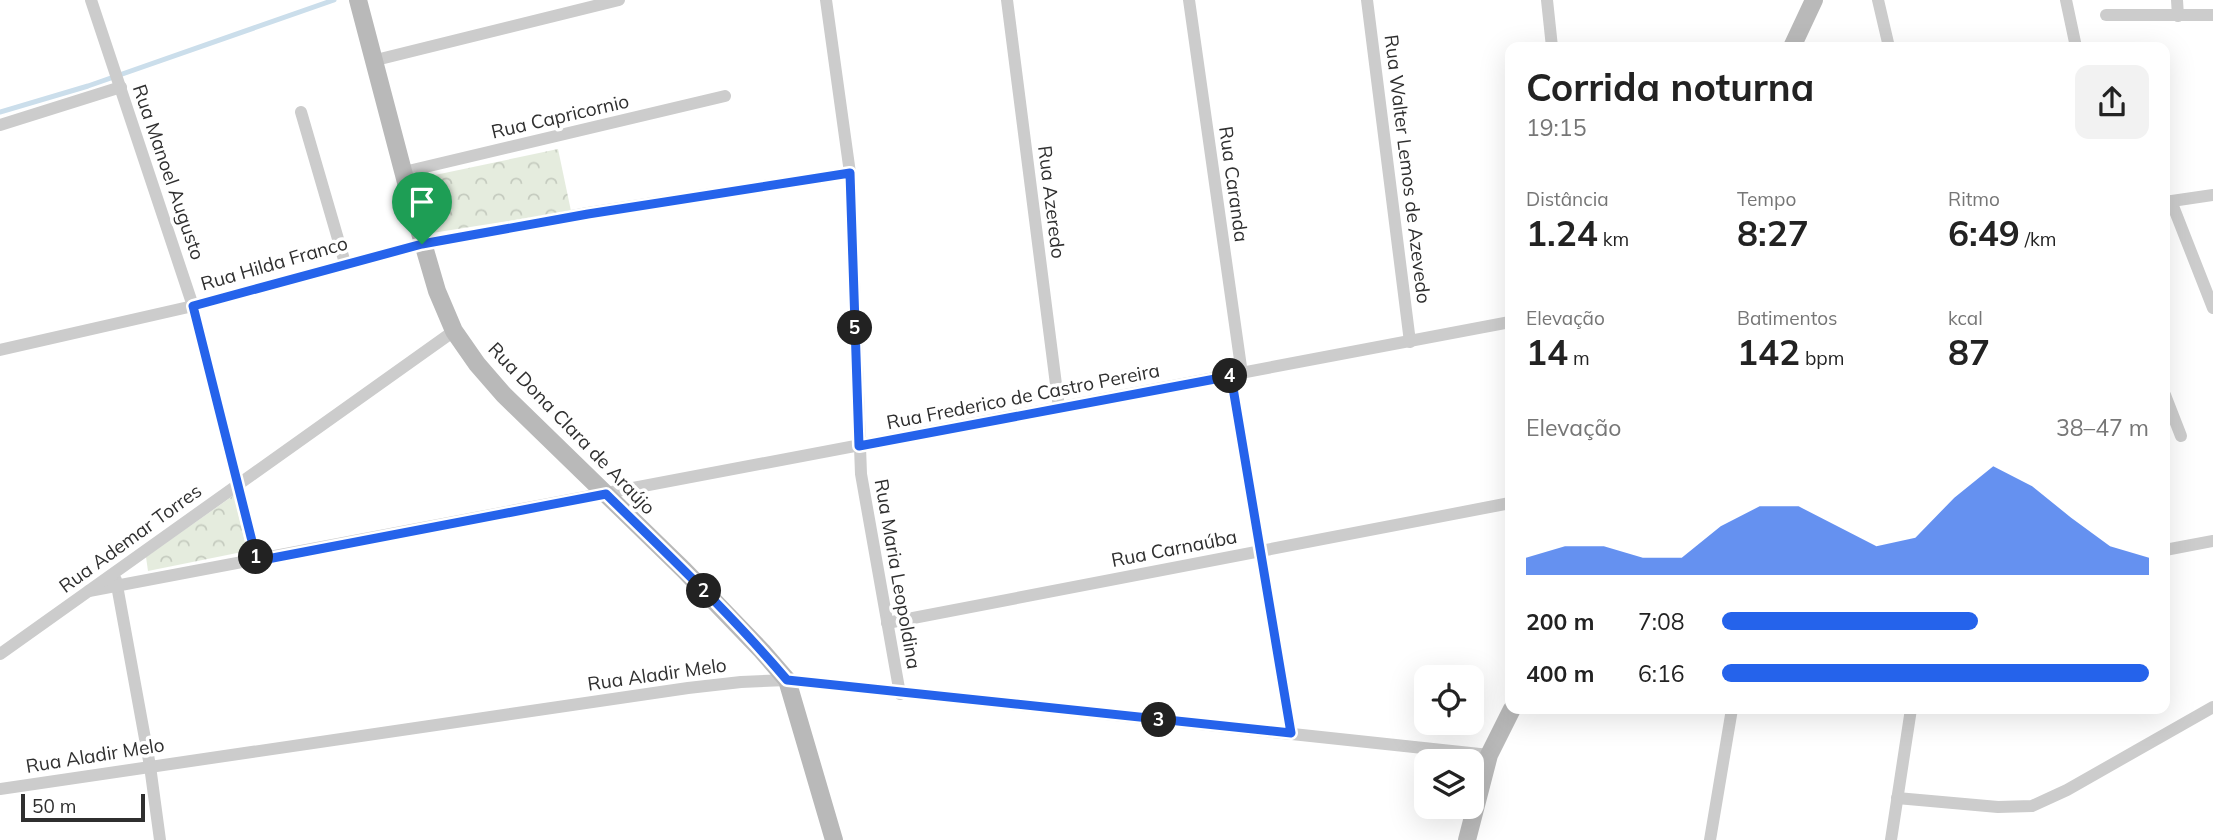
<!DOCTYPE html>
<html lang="pt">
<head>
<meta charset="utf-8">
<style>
	body { margin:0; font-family:Mulish,sans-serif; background:#f2f2f2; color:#222; height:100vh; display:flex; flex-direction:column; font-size:26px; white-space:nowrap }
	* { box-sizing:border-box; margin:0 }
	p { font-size:23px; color:#767676 }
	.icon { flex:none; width:38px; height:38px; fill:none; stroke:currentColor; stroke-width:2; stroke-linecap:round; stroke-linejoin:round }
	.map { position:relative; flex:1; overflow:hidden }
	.side { position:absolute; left:1505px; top:42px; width:665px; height:672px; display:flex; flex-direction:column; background:#fff; border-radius:14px; box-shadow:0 7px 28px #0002 }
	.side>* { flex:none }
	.tools { position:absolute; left:1414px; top:665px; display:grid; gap:14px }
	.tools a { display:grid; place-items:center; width:70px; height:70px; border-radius:14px; background:#fff; box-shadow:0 7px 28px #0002; font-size:35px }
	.scale { position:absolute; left:21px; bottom:18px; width:124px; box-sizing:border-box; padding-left:7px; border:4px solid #2f2f2f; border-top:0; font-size:19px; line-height:24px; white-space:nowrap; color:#2f2f2f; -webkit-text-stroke:5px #fff; paint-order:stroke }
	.pin { position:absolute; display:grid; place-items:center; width:60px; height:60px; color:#fff; margin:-72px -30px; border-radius:50% 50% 50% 0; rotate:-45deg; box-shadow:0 0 7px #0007 }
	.pin .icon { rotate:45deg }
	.km { position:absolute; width:35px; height:35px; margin:-18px; border-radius:50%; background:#222; color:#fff; font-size:19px; line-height:35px; text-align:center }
	.round { display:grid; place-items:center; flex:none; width:74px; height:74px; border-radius:14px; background:#f2f2f2 }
	.headline { display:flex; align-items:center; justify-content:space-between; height:119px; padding:0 21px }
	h1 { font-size:38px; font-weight:700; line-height:52px }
	.stats { display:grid; grid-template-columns:repeat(3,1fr); gap:10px; height:119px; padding:7px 21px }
	.stats div { display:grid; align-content:center }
	.stats b { font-size:35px; font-weight:700 }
	.stats small { font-size:19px; font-weight:400 }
	.stats p { font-size:19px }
	.chart { height:196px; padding:14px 21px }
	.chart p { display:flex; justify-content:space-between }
	.chart svg { width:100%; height:126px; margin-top:7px; fill:#2563eb; opacity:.7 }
	ul { padding:0 21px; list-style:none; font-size:23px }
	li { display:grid; grid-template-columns:112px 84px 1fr; align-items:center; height:52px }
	li i { height:18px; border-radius:9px; background:#2563eb }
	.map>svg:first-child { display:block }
</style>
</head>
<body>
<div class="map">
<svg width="2213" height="840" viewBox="0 0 2213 840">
	<defs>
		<pattern id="forest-crowns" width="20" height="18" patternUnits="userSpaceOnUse" patternTransform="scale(1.75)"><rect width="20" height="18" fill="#e5ecde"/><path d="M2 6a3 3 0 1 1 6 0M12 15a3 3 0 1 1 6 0" fill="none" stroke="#c5cbbf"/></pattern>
	</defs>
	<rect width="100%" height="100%" fill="#fff"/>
	<g fill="url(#forest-crowns)">
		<polygon points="558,149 571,211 432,233 417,209 416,179"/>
		<polygon points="234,495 247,551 148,571 146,557"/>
	</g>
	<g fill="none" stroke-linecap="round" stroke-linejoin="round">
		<polyline stroke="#cbdeeb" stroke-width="5" points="0,112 88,86 334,0"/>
		<g stroke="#ccc" stroke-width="12">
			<polyline points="91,0 193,306 257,561"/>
			<polyline points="826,0 850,173 861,474 900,694"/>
			<polyline points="1007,0 1059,408"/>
			<polyline points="1189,0 1242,374"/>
			<polyline points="1367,0 1410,342"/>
			<polyline points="1547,0 1552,47"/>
			<polyline points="1878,0 1889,47"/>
			<polyline points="2066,0 2076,47"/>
			<polyline points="2177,0 2178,16"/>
			<polyline points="2106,15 2213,15"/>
			<polyline points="376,60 619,0"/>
			<polyline points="301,112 345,263"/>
			<polyline points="0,125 121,87"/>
			<polyline points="404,172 725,96"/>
			<polyline points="2171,201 2213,308"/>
			<polyline points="2165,202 2213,195"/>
			<polyline points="0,350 193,306 422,244 588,213 850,173"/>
			<polyline points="1231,376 1291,733"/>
			<polyline points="2165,395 2181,436"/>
			<polyline points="2165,550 2213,541"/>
			<polyline points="116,580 150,766 160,840"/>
			<polyline points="89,591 1510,322"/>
			<polyline points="887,623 1510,503"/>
			<polyline points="0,654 454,331"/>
			<polyline points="0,789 688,688 741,682 787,680 1489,755"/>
			<polyline points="1897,798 1998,807 2032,806 2067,790 2213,707"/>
			<polyline points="1710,840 1732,709"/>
			<polyline points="1891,840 1911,709"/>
		</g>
		<g stroke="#b9b9b9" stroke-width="18">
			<polyline points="358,0 413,209 437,291 454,331 477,364 504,395 684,570 762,651 787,680 834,840"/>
			<polyline points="1792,47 1814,0"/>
			<polyline points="1467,840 1489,755 1512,709"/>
		</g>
	</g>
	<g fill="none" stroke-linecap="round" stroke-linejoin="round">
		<defs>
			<path id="route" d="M 850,173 L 859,446 L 1231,376 L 1291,733 L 787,680 C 731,614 668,555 606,494 L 257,561 L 193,306 L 422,244 L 588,214 Z"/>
		</defs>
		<use href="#route" stroke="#fff" stroke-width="14"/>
		<use href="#route" stroke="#2563eb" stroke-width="9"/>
	</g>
	<g text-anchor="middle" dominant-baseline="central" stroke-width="7" stroke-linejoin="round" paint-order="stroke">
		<g font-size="19" fill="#2f2f2f" stroke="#fff">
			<text transform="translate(560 116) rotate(-13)">Rua Capricornio</text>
			<text transform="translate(1408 169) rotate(83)">Rua Walter Lemos de Azevedo</text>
			<text transform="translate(169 172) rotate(71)">Rua Manoel Augusto</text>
			<text transform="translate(1234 184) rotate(82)">Rua Caranda</text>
			<text transform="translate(1052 202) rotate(83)">Rua Azeredo</text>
			<text transform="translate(274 263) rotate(-16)">Rua Hilda Franco</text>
			<text transform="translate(1023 396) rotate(-11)">Rua Frederico de Castro Pereira</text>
			<text transform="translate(572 428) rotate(46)">Rua Dona Clara de Araújo</text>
			<text transform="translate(130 538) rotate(-36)">Rua Ademar Torres</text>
			<text transform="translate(1174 548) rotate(-11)">Rua Carnaúba</text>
			<text transform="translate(898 574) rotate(80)">Rua Maria Leopoldina</text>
			<text transform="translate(657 674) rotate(-8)">Rua Aladir Melo</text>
			<text transform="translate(95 755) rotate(-9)">Rua Aladir Melo</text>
		</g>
	</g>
</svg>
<div class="tools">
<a><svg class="icon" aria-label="locate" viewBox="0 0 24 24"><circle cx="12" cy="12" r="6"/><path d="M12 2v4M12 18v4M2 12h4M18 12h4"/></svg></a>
<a><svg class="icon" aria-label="layers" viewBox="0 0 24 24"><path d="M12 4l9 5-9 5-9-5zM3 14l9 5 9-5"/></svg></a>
</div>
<div class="scale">50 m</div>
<div class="pin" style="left:422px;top:244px;background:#1e9e55"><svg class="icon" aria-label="arrive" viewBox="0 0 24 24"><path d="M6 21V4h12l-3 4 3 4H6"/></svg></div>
<b class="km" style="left:256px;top:557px">1</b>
<b class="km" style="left:704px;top:591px">2</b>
<b class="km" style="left:1159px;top:720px">3</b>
<b class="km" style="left:1230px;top:376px">4</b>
<b class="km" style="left:855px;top:328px">5</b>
<section class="side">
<div class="headline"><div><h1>Corrida noturna</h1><p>19:15</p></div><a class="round"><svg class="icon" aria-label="share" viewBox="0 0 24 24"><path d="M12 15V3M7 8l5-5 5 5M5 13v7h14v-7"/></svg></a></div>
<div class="stats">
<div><p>Distância</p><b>1.24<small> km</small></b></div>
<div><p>Tempo</p><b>8:27</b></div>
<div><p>Ritmo</p><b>6:49<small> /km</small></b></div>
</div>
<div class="stats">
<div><p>Elevação</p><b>14<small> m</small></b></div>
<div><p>Batimentos</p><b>142<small> bpm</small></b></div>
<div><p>kcal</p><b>87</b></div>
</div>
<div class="chart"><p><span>Elevação</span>38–47 m</p>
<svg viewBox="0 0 160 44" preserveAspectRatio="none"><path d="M0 44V38L10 34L20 34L30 38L40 38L50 27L60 20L70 20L80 27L90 34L100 31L110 17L120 6L130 13L140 24L150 34L160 38V44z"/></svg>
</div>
<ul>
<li><b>200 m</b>7:08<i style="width:60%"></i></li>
<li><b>400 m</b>6:16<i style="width:100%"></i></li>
</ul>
</section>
</div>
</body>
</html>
